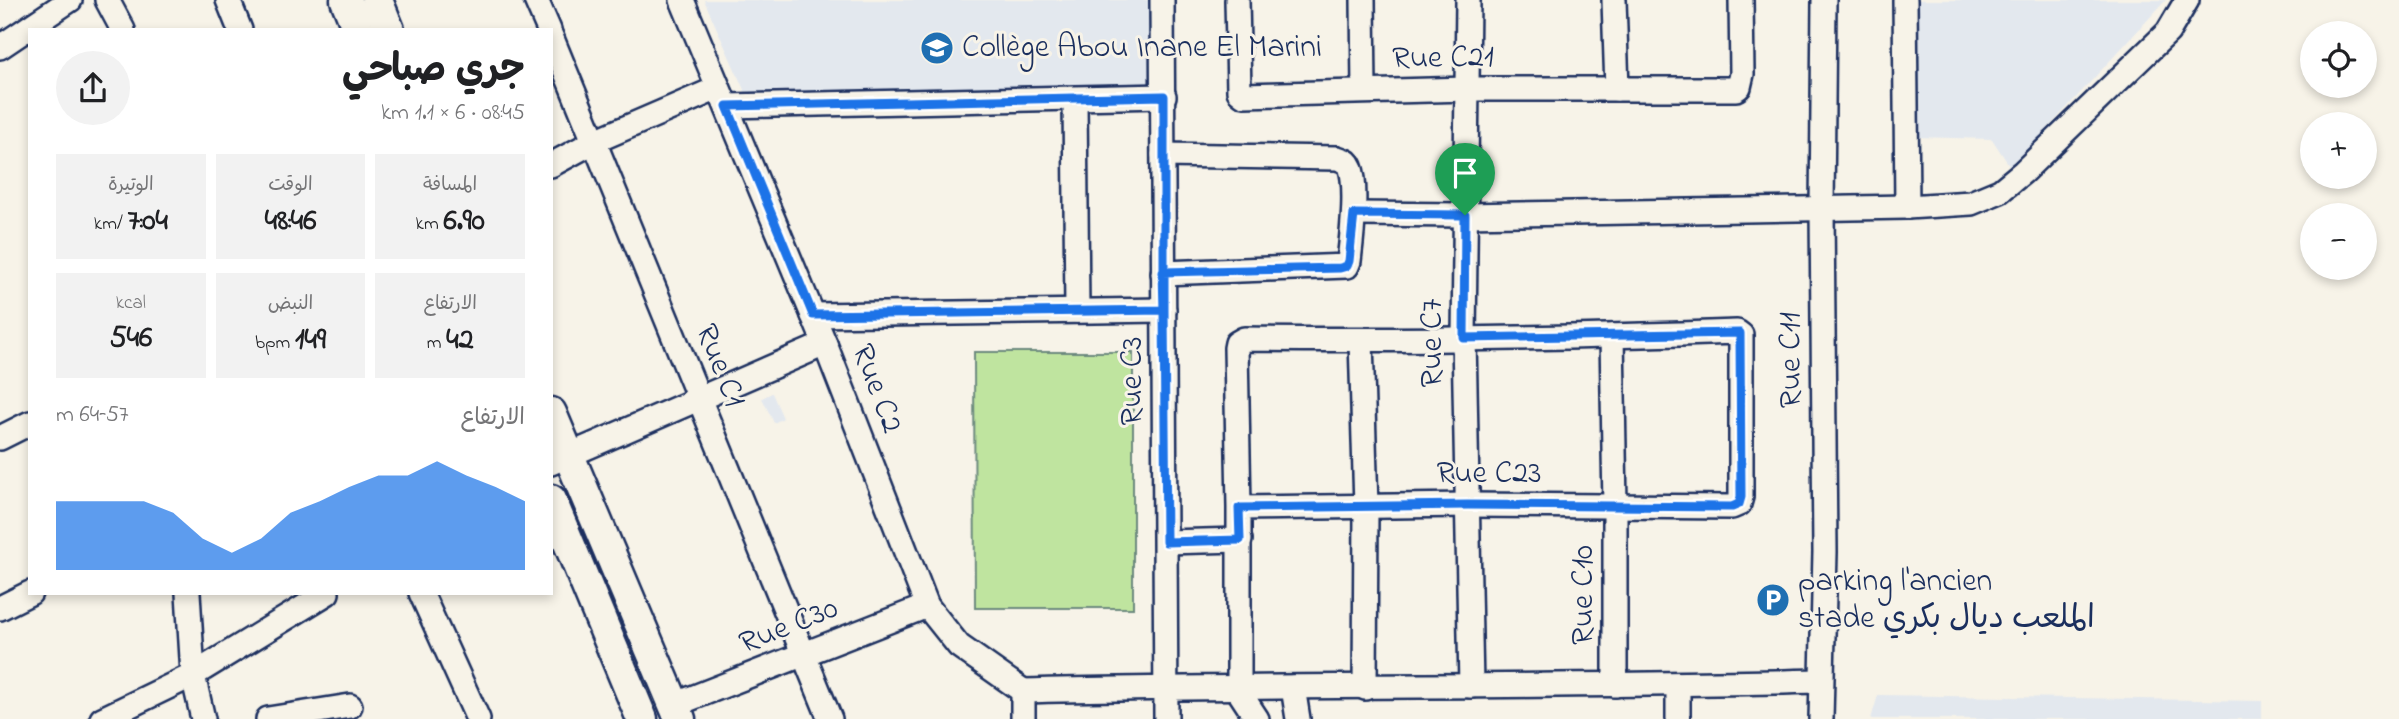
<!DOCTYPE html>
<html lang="ar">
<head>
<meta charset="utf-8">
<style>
	body { margin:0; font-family:"Indie Flower","Playpen Sans Arabic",sans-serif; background:#f2f2f2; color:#202124; direction:rtl; height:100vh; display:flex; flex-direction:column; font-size:26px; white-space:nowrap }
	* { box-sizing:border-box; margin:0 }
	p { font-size:23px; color:#757577 }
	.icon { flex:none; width:38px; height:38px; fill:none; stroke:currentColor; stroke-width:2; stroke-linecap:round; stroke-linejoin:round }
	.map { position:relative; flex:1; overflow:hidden; direction:ltr }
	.side { position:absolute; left:28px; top:28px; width:525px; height:567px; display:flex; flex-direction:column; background:#fff; border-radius:0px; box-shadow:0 4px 10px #0003; direction:rtl }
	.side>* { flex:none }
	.buttons { position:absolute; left:2300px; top:21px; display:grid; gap:14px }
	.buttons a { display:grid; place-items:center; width:77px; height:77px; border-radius:50%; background:#fff; box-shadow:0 4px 10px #0003; font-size:35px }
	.pin { position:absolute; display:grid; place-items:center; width:60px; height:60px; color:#fff; margin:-72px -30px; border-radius:50% 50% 50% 0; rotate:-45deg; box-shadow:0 0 7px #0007 }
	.pin .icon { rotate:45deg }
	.round { display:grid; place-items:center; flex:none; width:74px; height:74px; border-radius:37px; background:#f2f2f2 }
	.headline { display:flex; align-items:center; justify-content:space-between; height:119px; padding:0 28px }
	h1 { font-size:38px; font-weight:700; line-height:52px }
	.metrics { display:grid; grid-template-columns:repeat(3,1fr); gap:10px; height:119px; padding:7px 28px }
	.metrics div { display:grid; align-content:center; border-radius:0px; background:#f2f2f2; text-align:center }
	.metrics b { font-size:30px; font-weight:700 }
	.metrics small { font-size:19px; font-weight:400 }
	.metrics p { font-size:19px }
	.chart { height:196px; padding:14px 28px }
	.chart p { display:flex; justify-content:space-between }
	.chart svg { width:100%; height:126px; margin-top:7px; fill:#1a73e8; opacity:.7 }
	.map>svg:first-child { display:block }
</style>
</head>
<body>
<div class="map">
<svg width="2399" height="719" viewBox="0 0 2399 719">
	<rect width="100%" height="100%" fill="#f7f3e8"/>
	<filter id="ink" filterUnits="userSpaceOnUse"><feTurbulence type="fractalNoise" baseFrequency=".0143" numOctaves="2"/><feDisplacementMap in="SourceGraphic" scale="14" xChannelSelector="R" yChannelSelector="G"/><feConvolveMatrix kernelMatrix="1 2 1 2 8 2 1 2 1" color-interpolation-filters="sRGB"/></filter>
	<g filter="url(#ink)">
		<g fill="#e3e8ee">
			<polygon points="704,0 1148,0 1149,97 749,101"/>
			<polygon points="1918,0 2166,0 2011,168 1992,139 1915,137"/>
			<polygon points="772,393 783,418 774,423 762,398"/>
			<polygon points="1878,695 2262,701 2262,719 1871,719"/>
		</g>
		<polygon fill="#bfe49f" stroke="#6d8a7e" stroke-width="2" points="974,352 1133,352 1133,608 975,608"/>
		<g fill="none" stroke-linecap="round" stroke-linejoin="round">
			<defs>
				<g id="minor">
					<polyline points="107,0 123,30"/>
					<polyline points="228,0 240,30"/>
					<polyline points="536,0 549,30"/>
					<polyline points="682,0 825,344 927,606 959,646 1023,691"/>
					<polyline points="1162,0 1166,719"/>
					<polyline points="1237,0 1239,91 1244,95 1468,89 1736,89 1739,87 1742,74 1741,0"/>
					<polyline points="1363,0 1364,91"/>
					<polyline points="1468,0 1464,338 1471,686"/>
					<polyline points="1614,0 1617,89"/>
					<polyline points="1905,0 1907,207"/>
					<polyline points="551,36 830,719"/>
					<polyline points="0,47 70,0"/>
					<polyline points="1075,100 1077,311"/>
					<polyline points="727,106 1164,96"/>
					<polyline points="551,165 595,141 718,88"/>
					<polyline points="1354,214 1465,215 1907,207 1971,203 2000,191 2023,172 2168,32 2187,0"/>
					<path d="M 1163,273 L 1347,266 L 1349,261 C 1351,244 1360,173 1347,162 C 1344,160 1340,159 1337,158 L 1163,155"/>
					<polyline points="813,315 1164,310"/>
					<polyline points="1612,336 1615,506 1615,685"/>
					<polyline points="1361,340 1366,507 1365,688"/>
					<polyline points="0,438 30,423"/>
					<polyline points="551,463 825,344"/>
					<polyline points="1166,542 1240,540"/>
					<polyline points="188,593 193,675 203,719"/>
					<polyline points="421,593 478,719"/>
					<polyline points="0,608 30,593"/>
					<polyline points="1678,685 1678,719"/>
					<polyline points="1236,687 1257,719"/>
					<path d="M 1239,687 L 1239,508 L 1236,348 L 1237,343 L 1244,339 C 1408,341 1573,338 1737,332 L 1741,335 L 1741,497 L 1739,504 L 1732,507 L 1468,505 L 1239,508"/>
					<polyline points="1293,687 1298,719"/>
					<path d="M 1023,691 C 1289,684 1555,688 1821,681"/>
					<polyline points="1023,691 1023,719"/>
					<polyline points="674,705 927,606"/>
					<polyline points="102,719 193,675 327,593"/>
					<polyline points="268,719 350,706"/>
					<polyline points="1821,719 1825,552 1822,209 1824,0"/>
				</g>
				<g id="major">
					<polyline points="346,0 358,30"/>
					<polyline points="377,0 389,30"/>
					<polyline points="551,413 680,719"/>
					<polyline points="551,500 642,719"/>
				</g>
			</defs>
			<use href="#minor" stroke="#1b2f5e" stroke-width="28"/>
			<use href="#major" stroke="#1b2f5e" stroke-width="35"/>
			<use href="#minor" stroke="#f7f3e8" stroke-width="23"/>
			<use href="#major" stroke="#f7f3e8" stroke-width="30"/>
		</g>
	</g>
	<g fill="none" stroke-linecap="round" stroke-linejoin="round" filter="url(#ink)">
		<defs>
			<polyline id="route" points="1465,215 1354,214 1349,261 1347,266 1340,268 1163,272 1164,310 813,315 727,106 1164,96 1164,310 1166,542 1240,540 1239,508 1468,505 1732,507 1739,504 1741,497 1740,333 1464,338 1465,215"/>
		</defs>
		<use href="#route" stroke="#fff" stroke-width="14"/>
		<use href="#route" stroke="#1a73e8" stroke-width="9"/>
	</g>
	<defs>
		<symbol id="school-disc" viewBox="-11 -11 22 22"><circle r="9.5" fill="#1f6fb2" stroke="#f7f3e8"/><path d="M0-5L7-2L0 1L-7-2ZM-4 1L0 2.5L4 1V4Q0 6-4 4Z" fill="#fff"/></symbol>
		<symbol id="parking-disc" viewBox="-11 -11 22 22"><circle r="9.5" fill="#1f6fb2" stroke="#f7f3e8"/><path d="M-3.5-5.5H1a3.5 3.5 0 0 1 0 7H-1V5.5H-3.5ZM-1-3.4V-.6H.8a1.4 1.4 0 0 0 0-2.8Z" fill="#fff"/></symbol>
	</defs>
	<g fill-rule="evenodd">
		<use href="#school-disc" x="918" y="29" width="38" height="38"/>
		<use href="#parking-disc" x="1754" y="581" width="38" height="38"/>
	</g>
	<g text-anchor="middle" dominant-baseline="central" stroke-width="6" stroke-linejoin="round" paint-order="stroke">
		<g font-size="32" fill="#1b2f5e" stroke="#f7f3e8" text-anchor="start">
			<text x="962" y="48">Collège Abou Inane El Marini</text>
			<text x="1798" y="582">parking l'ancien<tspan x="1798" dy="37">stade الملعب ديال بكري</tspan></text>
		</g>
		<g font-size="32" fill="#1b2f5e" stroke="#f7f3e8">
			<text transform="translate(1443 59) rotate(-1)">Rue C21</text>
			<text transform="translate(1433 343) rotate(-90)">Rue C7</text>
			<text transform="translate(1792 360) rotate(-91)">Rue C11</text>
			<text transform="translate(719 366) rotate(68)">Rue C1</text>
			<text transform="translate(1133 381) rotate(-90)">Rue C3</text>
			<text transform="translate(876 389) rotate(69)">Rue C2</text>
			<text x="1489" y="474">Rue C23</text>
			<text transform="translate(1584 595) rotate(-90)">Rue C10</text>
			<text transform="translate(789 627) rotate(-22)">Rue C30</text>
		</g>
	</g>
</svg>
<div class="buttons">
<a><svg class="icon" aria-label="locate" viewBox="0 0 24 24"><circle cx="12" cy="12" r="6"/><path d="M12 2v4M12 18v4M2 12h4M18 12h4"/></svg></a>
<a>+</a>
<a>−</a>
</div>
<div class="pin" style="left:1465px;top:215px;background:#1e9e55"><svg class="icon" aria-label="arrive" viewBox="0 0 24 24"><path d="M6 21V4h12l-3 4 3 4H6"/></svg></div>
<section class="side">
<div class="headline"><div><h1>جري صباحي</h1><p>08:45 · 6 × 1.1 km</p></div><a class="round"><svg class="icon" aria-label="share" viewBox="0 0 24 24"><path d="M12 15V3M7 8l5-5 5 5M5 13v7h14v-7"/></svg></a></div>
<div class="metrics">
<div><p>المسافة</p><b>6.90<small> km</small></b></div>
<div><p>الوقت</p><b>48:46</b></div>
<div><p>الوتيرة</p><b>7:04<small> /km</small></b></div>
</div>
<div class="metrics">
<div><p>الارتفاع</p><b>42<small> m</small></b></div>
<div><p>النبض</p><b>149<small> bpm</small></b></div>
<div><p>kcal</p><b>546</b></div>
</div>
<div class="chart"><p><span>الارتفاع</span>57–64 m</p>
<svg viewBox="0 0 160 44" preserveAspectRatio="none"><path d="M0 44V20L10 20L20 20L30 20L40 24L50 33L60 38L70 33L80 24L90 20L100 15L110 11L120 11L130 6L140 11L150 15L160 20V44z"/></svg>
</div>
</section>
</div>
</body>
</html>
